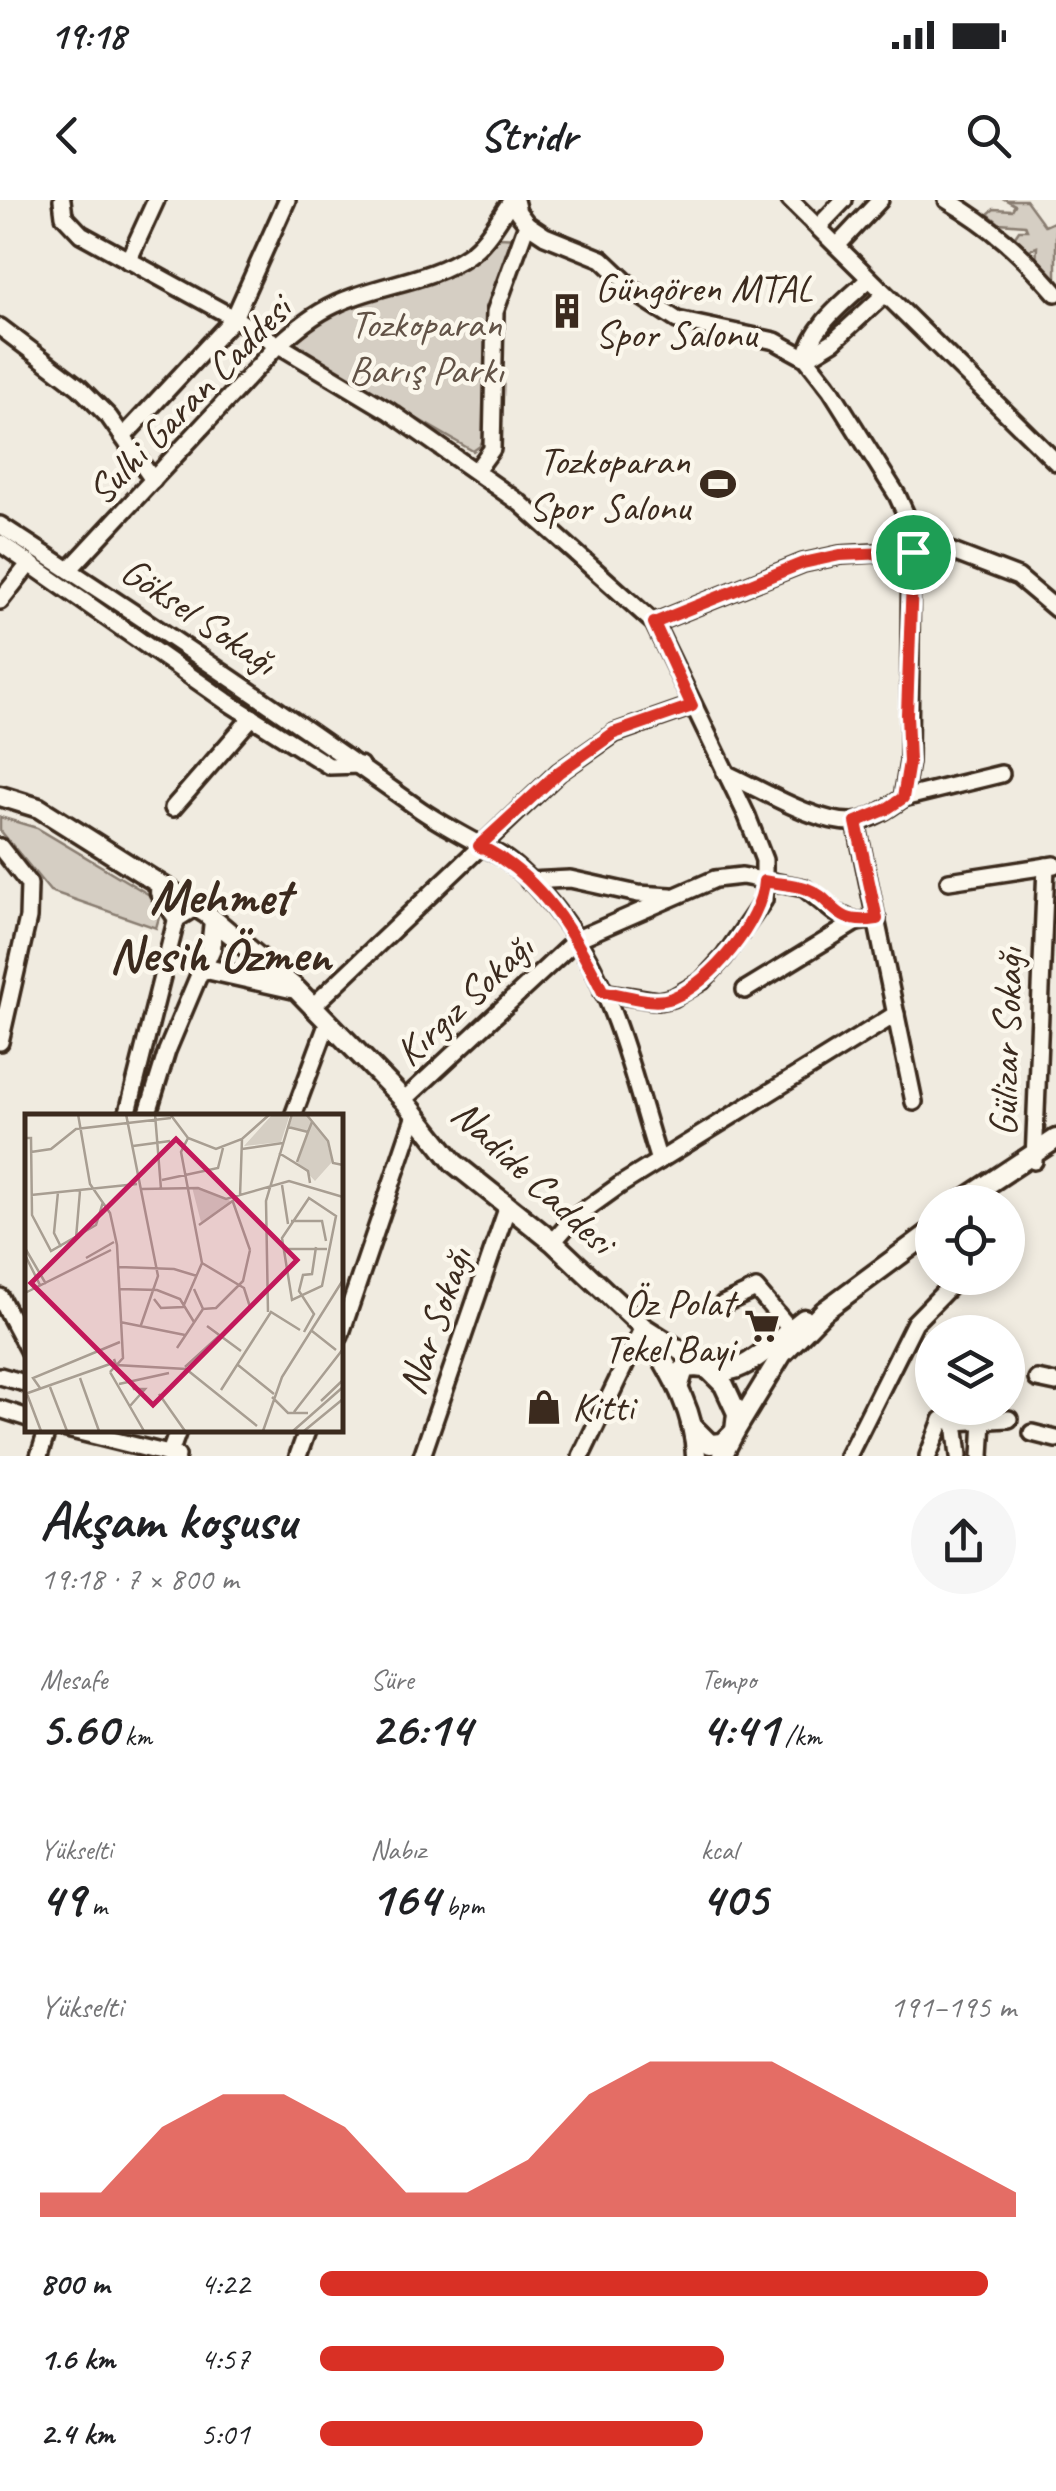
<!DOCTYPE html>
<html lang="tr">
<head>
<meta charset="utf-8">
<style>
	body { margin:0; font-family:Caveat,sans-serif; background:#f6f6f6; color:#202124; height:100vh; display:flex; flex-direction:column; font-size:38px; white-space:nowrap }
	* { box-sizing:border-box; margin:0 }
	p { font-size:32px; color:#757577 }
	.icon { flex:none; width:55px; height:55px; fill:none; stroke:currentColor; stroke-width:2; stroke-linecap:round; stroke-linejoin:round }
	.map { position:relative; height:1256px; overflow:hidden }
	.details { display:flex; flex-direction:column; background:#fff; flex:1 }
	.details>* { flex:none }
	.tools { position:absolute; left:915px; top:985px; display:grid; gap:20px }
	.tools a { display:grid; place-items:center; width:110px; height:110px; border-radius:50%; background:#fff; box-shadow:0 5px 15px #0003; font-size:50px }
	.pin { position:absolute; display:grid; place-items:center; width:85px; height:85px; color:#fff; margin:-42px; border:5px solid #fff; border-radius:50%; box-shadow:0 2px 10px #0007 }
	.round { display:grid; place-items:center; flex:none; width:105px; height:105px; border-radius:52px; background:#f6f6f6 }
	.summary { display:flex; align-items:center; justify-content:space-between; height:170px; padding:0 40px }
	h1 { font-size:55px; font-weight:600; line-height:75px }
	.figures { display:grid; grid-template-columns:repeat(3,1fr); gap:15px; height:170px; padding:10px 40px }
	.figures div { display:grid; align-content:center }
	.figures b { font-size:50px; font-weight:600 }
	.figures small { font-size:28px; font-weight:400 }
	.figures p { font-size:28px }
	.chart { height:280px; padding:20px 40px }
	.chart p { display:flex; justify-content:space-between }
	.chart svg { width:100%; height:180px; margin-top:10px; fill:#d93025; opacity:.7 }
	ul { padding:0 40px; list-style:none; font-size:32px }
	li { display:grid; grid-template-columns:160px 120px 1fr; align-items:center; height:75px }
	li i { height:25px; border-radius:12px; background:#d93025 }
	.status { display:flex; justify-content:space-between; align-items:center; height:70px; padding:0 50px; background:#fff; direction:ltr }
	.status svg { height:28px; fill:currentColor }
	header { display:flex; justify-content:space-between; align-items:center; height:130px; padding:0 40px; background:#fff; font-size:45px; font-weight:600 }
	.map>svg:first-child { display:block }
</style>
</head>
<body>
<div class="status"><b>19:18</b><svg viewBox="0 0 49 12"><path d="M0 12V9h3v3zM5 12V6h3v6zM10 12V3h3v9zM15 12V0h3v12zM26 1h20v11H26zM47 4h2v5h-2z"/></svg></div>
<header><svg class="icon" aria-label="back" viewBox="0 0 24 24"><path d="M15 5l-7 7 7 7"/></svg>Stridr<svg class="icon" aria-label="search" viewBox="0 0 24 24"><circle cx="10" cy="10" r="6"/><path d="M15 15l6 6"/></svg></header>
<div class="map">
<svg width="1056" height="1256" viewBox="0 0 1056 1256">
	<rect width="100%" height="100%" fill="#f0ebe0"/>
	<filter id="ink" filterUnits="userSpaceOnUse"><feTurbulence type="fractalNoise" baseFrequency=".01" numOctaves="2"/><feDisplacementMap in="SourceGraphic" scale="20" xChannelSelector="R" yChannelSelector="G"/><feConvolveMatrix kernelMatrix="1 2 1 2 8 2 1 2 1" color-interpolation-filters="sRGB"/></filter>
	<g filter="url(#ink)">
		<g fill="#d5cec3" stroke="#887c70" stroke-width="2.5">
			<polygon points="1006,0 1026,0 1045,26 1056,21 1056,83 1036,65 1037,47 1027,51 1020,49 1013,39 1019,30 1027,30 1025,25 999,23 988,14 994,9 1012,10 1015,5"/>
			<polygon points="499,37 518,38 495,100 487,230 480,246 473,251 282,141 309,118 482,57"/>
			<polygon points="0,617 37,628 163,703 156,728 50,691 0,630"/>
		</g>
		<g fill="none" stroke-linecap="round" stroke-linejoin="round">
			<defs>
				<g id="minor">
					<polyline points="62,0 64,16 81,34 234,118 389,211 520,303 654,423 747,616 764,660 764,700 724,757 702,781 673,798 658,801 603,792"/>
					<polyline points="790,0 1056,262"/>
					<path d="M 947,0 C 993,27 1021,53 1056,93"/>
					<path d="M 527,24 L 545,36 L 602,59 L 643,98 L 677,120 L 775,141 L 806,158 L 831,190 L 897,295 L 911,326 L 909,562 L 903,598 C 889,608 870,621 853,622 C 814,623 761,589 725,573"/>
					<polyline points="819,26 844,0"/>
					<polyline points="837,46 880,0"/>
					<polyline points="128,61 156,0"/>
					<polyline points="0,127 79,187 109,217 153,280"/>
					<path d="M 806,158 C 813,124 845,102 869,79"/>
					<polyline points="806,158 834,141 884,95"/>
					<polyline points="123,237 234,118 287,0"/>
					<polyline points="476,271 492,249 495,112 527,24 518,12 515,0"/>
					<path d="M 0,325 C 140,416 279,509 415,606 C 443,626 472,640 501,656 C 527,672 561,714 577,740 C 618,805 636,888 659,961"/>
					<polyline points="0,343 226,501 329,566 360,565"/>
					<path d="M 69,370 L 278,145 C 296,129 314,114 336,104 C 377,84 429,82 468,55 C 487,42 499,18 512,0"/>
					<polyline points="0,401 30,363"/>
					<polyline points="654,423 803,363 840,355 945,349 1018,377 1056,409"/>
					<polyline points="903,598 1001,574"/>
					<polyline points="173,608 252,517"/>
					<polyline points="856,622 914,902"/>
					<polyline points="0,647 29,684 28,718 0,842"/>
					<polyline points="529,681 570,679 638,694 671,696"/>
					<polyline points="949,681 1054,665"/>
					<polyline points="745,790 856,722"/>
					<polyline points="312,807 559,572 615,533 692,506"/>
					<polyline points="404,900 577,739 715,679 742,676 804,688 834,712 856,722 877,719"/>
					<polyline points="127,916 177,717"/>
					<polyline points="147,916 167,851 202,768"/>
					<polyline points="293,916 328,822"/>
					<polyline points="1034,961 1046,666"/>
					<polyline points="553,1042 574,1018 620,985 896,814"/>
					<polyline points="0,1097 28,1150"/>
					<polyline points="723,1104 756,1089 790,1129"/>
					<polyline points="340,1136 415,915"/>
					<polyline points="0,1176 28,1184"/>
					<polyline points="1037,1179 1056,1183"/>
					<polyline points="0,1209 28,1218"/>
					<polyline points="955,1222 1009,1219"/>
					<polyline points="63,1228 177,1256"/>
					<polyline points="1032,1233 1056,1239"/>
					<polyline points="39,1256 48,1228"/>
					<polyline points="169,1256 179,1228"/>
					<polyline points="298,1256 308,1228"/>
					<polyline points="422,1256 508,1006"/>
					<polyline points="581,1256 643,1127"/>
					<polyline points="848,1256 915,1122 958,1078"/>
					<polyline points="928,1256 942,1220 955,1222 959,1256"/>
					<polyline points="981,1256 983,1220"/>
				</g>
				<g id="major">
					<polyline points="0,596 39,608 207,714 296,789 404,900 454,963 553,1042 643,1127 706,1167 724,1185 737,1213 735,1231 722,1256"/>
					<polyline points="160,692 177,717 193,707"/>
					<polyline points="214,721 211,748 202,768 291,788"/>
					<polyline points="961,1002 1056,939"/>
					<path d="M 646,1131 C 669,1170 695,1209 696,1256"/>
					<path d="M 679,1185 L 684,1169 C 701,1163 714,1174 731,1170 C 753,1166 785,1133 804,1119"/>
					<polyline points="691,1225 710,1244 723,1243 735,1231 782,1154 824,1111 932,1031"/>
				</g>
			</defs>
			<use href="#minor" stroke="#3b2a1e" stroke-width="22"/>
			<use href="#major" stroke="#3b2a1e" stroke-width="25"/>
			<use href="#minor" stroke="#fbf7ec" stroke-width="15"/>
			<use href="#major" stroke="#fbf7ec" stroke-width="18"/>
		</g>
	</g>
	<g fill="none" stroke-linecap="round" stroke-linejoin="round" filter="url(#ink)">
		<defs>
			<path id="route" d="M 913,352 L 907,514 L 909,562 L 903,598 L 885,610 L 856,622 L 877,719 C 830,726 838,700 805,688 C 793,684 777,684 764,681 C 762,721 710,784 672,798 C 652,806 624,794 603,792 C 575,735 540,674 479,646 L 559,572 L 614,533 L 692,506 L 654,423 L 803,363 L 840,355 Z"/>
		</defs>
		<use href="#route" stroke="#fff" stroke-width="20"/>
		<use href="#route" stroke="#d93025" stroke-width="12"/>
	</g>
	<defs>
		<symbol id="building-bare" viewBox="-9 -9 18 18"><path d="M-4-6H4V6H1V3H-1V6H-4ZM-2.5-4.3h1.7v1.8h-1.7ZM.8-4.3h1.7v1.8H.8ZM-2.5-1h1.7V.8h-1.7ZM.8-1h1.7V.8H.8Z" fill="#3b2a1e" stroke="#fbf7ec" stroke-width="2.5" paint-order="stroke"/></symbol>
		<symbol id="stadium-bare" viewBox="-9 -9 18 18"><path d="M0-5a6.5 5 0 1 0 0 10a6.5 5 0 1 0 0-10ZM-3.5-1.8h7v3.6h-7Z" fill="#3b2a1e" stroke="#fbf7ec" stroke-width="2.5" paint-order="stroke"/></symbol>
		<symbol id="supermarket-bare" viewBox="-9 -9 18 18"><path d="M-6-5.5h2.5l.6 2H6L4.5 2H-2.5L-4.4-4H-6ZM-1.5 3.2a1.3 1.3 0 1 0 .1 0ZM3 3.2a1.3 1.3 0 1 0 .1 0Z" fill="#3b2a1e" stroke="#fbf7ec" stroke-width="2.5" paint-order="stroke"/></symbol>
		<symbol id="shop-bare" viewBox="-9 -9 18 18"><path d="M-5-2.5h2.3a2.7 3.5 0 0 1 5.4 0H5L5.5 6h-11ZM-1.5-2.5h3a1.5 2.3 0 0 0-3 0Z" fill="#3b2a1e" stroke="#fbf7ec" stroke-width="2.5" paint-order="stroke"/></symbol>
	</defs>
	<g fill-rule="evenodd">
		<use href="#building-bare" x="542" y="86" width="50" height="50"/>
		<use href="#stadium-bare" x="693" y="259" width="50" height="50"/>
		<use href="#supermarket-bare" x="737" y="1101" width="50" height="50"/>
		<use href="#shop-bare" x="519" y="1182" width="50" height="50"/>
	</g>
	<g text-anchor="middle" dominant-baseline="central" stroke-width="9" stroke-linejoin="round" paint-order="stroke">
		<g font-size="40" fill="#3b2a1e" stroke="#fbf7ec" text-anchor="start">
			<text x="595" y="88">Güngören MTAL<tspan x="595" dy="46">Spor Salonu</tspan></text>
			<text x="690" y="261" text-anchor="end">Tozkoparan<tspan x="690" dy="46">Spor Salonu</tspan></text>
			<text x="734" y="1103" text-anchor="end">Öz Polat<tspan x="734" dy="46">Tekel Bayi</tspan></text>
			<text x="572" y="1207">Kitti</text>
		</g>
		<g font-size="40" fill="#625347" stroke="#fbf7ec">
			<text x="426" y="124">Tozkoparan<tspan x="426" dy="46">Barış Parkı</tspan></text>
		</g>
		<g font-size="40" fill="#3b2a1e" stroke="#fbf7ec">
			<text transform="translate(189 200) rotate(-46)">Sulhi Garan Caddesi</text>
			<text transform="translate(199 416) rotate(34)">Göksel Sokağı</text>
			<text transform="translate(464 800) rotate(-43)">Kırgız Sokağı</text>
			<text transform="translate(1006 842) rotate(-88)">Gülizar Sokağı</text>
			<text transform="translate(533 977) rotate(43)">Nadide Caddesi</text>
			<text transform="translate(435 1121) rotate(-71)">Nar Sokağı</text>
		</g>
		<g font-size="50" font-weight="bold" fill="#3b2a1e" stroke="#fbf7ec">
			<text x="220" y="696">Mehmet<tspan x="220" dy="58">Nesih Özmen</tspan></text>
		</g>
	</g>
	<g transform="translate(25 914)">
		<rect width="318" height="318" fill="#f0ebe0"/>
		<path d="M 265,0 L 256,28 L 219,32 L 246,2 ZM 268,0 L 280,0 L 302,27 L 307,48 L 290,67 L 273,49 L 283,17 L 264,13 ZM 167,73 L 204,86 L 206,89 L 176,108 Z" fill="#d5cec3"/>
		<path fill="none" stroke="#a89e92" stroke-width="2.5" d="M 53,0 L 65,70 L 85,99 L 92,131 L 98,244 L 85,258M 101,0 L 133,162 L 116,211M 130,0 L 136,75M 145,0 L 163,24 L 191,35 L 217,25 L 245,0M 281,0 L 303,27 L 308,49 L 318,51M 263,13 L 283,18 L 287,8M 0,24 L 6,24 L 7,101 L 26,137 L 71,111 L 78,88M 108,32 L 145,27M 217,35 L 258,29M 6,38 L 26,35 L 51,15 L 146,4M 254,39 L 283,57 L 285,69M 272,48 L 283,18M 137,66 L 193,54 L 198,34M 257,71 L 263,110M 116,75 L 173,74 L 201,85 L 264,67 L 318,83M 33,78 L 29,119 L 36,133M 6,81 L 112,70M 215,82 L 217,25M 284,84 L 311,102 L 297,172 L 267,186 L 257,124 ZM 208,88 L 225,136M 266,107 L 297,107 L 301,127M 174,111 L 209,86M 51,124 L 55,77M 0,134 L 21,170M 261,135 L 302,135M 0,141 L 15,171M 61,144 L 89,128M 177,149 L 219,174 L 225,193M 94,153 L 149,155 L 172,162M 94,175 L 132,176 L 155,185 L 169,208M 169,175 L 178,195 L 191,194 L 218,167 L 225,136M 0,179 L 86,136M 129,185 L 136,194 L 158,193 L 177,149 L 156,38 L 163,24M 243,198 L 241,87 L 267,0M 95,208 L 160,221M 182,212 L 216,237M 287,217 L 311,236M 279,218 L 289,200 L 274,177 L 278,161 L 287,160 L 291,133M 152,234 L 178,195M 89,245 L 91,251 L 161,255 L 232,312M 213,251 L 249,280M 160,253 L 194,222M 85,258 L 119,317M 55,264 L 74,317M 105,266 L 109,275 L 120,275 L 105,292M 94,270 L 144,259M 25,273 L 42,317M 15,274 L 8,264 L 95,228M 196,276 L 246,198 L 275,216M 0,280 L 85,250M 2,280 L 16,317M 134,280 L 160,317M 247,283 L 263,299 L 283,299M 296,287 L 318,266M 269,298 L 318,235M 238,317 L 257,263 L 318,166M 268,317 L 318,273M 279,317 L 318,285"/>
		<path fill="#c2185b" fill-opacity="0.15" stroke="#c2185b" stroke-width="5" d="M 151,25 L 272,146 L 128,291 L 6,169 Z"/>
		<rect width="318" height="318" fill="none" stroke="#3b2a1e" stroke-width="5"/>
	</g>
</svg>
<div class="tools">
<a><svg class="icon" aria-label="locate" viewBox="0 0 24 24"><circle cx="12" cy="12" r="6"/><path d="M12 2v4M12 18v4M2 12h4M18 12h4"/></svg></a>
<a><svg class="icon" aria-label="layers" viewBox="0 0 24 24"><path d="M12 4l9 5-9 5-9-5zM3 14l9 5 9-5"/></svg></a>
</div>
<div class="pin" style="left:913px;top:352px;background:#1e9e55"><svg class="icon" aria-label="arrive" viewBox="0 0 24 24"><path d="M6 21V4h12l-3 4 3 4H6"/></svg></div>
</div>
<section class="details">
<div class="summary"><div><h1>Akşam koşusu</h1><p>19:18 · 7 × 800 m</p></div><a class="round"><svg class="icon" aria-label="share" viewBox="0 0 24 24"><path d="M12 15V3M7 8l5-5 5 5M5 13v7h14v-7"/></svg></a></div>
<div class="figures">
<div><p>Mesafe</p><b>5.60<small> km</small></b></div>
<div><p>Süre</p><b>26:14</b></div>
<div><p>Tempo</p><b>4:41<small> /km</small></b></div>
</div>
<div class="figures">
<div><p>Yükselti</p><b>49<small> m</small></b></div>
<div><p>Nabız</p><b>164<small> bpm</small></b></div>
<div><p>kcal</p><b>405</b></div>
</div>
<div class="chart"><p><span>Yükselti</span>191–195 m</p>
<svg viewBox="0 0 160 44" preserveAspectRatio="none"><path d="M0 44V38L10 38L20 22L30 14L40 14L50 22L60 38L70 38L80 30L90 14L100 6L110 6L120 6L130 14L140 22L150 30L160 38V44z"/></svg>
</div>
<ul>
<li><b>800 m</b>4:22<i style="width:96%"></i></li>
<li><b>1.6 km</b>4:57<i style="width:58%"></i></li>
<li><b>2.4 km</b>5:01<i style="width:55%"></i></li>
</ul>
</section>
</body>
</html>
